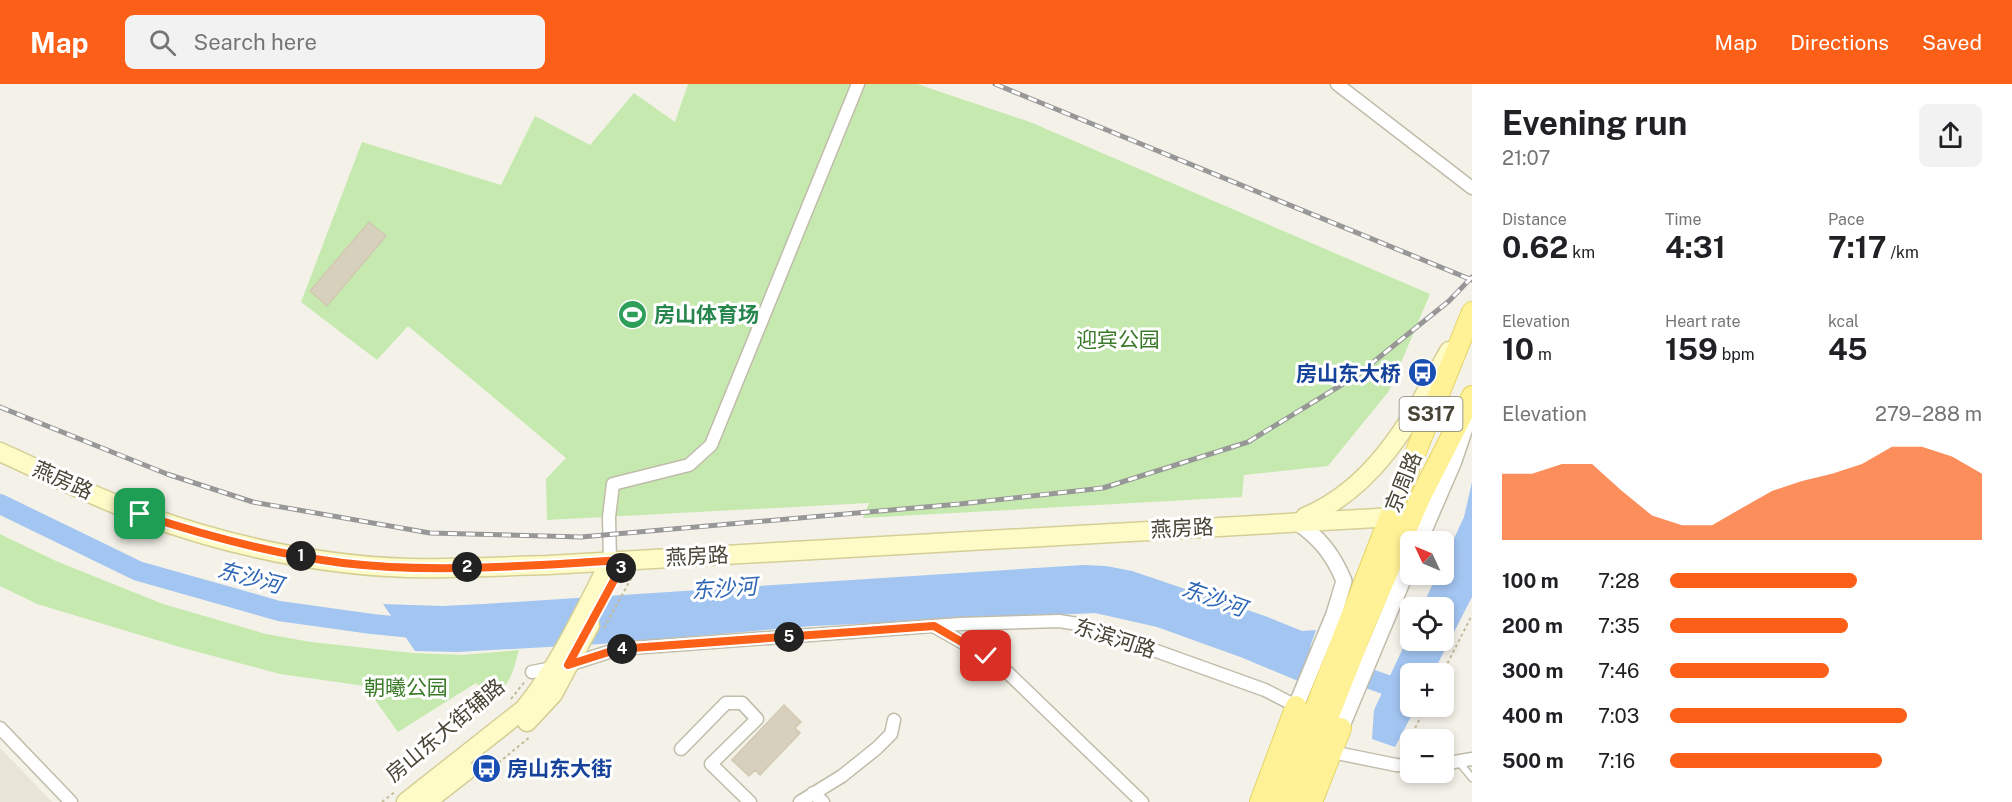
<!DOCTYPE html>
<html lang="en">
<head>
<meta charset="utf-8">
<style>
	body { margin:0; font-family:"Public Sans","Noto Sans SC",sans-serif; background:#f2f2f2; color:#202124; height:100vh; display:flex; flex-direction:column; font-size:22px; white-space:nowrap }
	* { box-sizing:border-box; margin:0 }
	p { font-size:20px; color:#757577 }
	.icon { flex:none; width:33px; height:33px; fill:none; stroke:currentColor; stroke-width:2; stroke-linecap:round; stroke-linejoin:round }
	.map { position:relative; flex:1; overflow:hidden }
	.sheet { display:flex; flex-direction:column; background:#fff; width:540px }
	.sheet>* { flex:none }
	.needle { width:39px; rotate:314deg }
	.buttons { position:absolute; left:1400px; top:447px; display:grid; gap:12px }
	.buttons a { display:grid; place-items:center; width:54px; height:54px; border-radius:9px; background:#fff; box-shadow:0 3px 9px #0003; font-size:30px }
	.pin { position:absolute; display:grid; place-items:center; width:51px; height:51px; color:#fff; margin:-26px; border-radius:12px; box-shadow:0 3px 9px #0006 }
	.km { position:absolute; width:30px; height:30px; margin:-15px; border-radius:50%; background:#222; color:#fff; font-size:16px; line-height:30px; text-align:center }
	.round { display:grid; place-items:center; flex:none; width:63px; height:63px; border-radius:9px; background:#f2f2f2 }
	.summary { display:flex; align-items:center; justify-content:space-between; height:102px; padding:0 30px }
	h1 { font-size:33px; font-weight:700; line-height:45px }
	.stats { display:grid; grid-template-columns:repeat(3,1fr); gap:9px; height:102px; padding:6px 30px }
	.stats div { display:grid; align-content:center }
	.stats b { font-size:30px; font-weight:700 }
	.stats small { font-size:16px; font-weight:400 }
	.stats p { font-size:16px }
	.chart { height:168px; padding:12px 30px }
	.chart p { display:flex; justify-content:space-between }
	.chart svg { width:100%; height:108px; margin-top:6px; fill:#fc5f17; opacity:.7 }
	ul { padding:0 30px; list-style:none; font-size:20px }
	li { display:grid; grid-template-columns:96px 72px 1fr; align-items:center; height:45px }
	li i { height:15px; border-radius:8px; background:#fc5f17 }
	header { display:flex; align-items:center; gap:36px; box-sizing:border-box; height:84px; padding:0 30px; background:#fc5f17; color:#fff }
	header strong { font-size:28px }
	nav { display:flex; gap:33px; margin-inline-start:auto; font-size:21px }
	.search { width:420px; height:54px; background:#f2f2f2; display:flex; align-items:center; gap:15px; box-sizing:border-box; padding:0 21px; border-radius:9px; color:#757577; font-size:22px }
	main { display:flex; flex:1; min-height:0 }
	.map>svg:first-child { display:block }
</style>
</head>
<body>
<header>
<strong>Map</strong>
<div class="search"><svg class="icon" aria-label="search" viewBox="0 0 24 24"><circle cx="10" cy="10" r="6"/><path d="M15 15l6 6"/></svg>Search here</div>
<nav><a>Map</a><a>Directions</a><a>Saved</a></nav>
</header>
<main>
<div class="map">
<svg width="1472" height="718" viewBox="0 0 1472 718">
	<rect width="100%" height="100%" fill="#f4f2e8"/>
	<polygon fill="#e8e5d6" points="0,664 52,718 0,718"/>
	<g fill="#c6e9b0">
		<polygon points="688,0 917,0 1030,38 1430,210 1389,307 1328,382 1244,391 1242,413 863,434 869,419 547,436 546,395 566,374 408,242 377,276 301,218 362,58 501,101 535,32 590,61 634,9 675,38"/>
		<path d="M 0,450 L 56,477 L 163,520 L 266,550 L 311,558 L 412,569 L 463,571 L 519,566 C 512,591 511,599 491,617 L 476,599 L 398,648 L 365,602 L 280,590 L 183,564 L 37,520 L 0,502 Z"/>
	</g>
	<g fill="#a3c5f1">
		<polygon points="1472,398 1472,513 1433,589 1410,590 1410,622 1416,623 1395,663 1372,655 1374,626 1410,549 1410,556 1443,556 1443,524 1422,523 1437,491 1443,490 1443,478 1464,433"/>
		<polygon points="1083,481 1106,482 1132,487 1265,532 1302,547 1316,546 1298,597 1243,574 1157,543 1095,529 813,542 601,560 457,568 415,567 383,520 442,522 483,520"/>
	</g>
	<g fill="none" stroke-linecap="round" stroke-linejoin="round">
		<g stroke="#a3c5f1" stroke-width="20">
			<polyline points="0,420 138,487 279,527 372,540 423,545"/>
			<polyline points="1281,563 1401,606 1425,556"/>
		</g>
	</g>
	<g fill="#d6d0bd" stroke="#d1c9b0" stroke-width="1.5">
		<polygon points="369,138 386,152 327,222 310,207"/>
		<polygon points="784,621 801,638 795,644 800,649 760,691 755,686 749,692 732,676"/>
	</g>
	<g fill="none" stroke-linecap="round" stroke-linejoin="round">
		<defs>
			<polyline id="service" points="1459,678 1472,694"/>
			<g id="minor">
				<polyline points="1337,0 1472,104"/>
				<polyline points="610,477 609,433 613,400 689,381 711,361 858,0"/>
				<polyline points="935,543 985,571 1004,585 1142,718"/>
				<polyline points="532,588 568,581 618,565 960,540 1059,537 1084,541 1265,606 1296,622"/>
				<polyline points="0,644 71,718"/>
				<polyline points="681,665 726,619 742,619 757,635 711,680 750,718"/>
				<polyline points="1332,668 1396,681 1410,682"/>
				<polyline points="1443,680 1472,675"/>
				<polyline points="813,709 823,718"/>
				<polyline points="800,718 842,692 877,664 891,650 894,636"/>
			</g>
			<g id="tertiary">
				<path d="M 1295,437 C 1319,453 1333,470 1344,497 L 1334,530 L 1296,622"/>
				<polyline points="1419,458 1454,377 1468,335"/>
				<polyline points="1341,644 1410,479"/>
			</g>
			<g id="secondary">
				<path d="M 0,368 C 47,389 93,413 141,430 C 226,461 317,481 408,484 C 454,485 502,482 548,481 L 1412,432"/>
				<path d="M 1305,433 C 1377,403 1413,332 1449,267"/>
				<polyline points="527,638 553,610 590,541"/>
				<path d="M 406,718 L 524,625 C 559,582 585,526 610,477"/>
				<polyline points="426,718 466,687"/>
			</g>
			<g id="primary">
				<polyline points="1260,718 1296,622"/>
				<polyline points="1279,718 1390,432 1472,228"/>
				<polyline points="1295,718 1364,542 1421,412 1472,312"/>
				<polyline points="1312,718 1341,644"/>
			</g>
		</defs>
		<use href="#service" stroke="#c0bcaa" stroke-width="9"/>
		<use href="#minor" stroke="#c0bcaa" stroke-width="15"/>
		<use href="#tertiary" stroke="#c0bcaa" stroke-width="18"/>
		<use href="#secondary" stroke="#d5ce97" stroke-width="21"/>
		<use href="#primary" stroke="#e5d464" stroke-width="22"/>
		<g stroke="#c2ba9b" stroke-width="2" stroke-dasharray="3 3" stroke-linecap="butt">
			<polyline points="604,544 633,491"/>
			<polyline points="1442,590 1472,531"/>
			<polyline points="511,615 526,596"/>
			<polyline points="1402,671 1426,622"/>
			<polyline points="480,694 531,652"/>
			<polyline points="382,718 396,707"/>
		</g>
		<use href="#service" stroke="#fff" stroke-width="6"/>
		<use href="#minor" stroke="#fff" stroke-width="12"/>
		<use href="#tertiary" stroke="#fff" stroke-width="15"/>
		<use href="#secondary" stroke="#fffbc7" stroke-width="18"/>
		<use href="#primary" stroke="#fff296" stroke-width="20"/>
		<defs>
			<g id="rail">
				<polyline points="995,0 1472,196"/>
				<polyline points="0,323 167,390 253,418 430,449 581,453 960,420 1103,404 1248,358 1356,292 1449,217 1472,193"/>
			</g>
		</defs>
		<use href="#rail" stroke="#979797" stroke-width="5"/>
		<use href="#rail" stroke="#fff" stroke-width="3" stroke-dasharray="9" stroke-linecap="butt"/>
	</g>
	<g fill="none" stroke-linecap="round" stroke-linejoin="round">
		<defs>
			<path id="route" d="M 140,430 C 206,452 273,470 343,479 C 436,490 532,481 625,476 L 568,581 L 618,565 L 934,542 L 986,572"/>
		</defs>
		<use href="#route" stroke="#fff" stroke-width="12"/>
		<use href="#route" stroke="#fc5f17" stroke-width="8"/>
	</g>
	<defs>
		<symbol id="stadium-disc" viewBox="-11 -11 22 22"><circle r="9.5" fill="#2e9e5b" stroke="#fff"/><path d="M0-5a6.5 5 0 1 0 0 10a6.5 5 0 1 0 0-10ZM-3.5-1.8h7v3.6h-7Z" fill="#fff"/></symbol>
		<symbol id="bus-disc" viewBox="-11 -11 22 22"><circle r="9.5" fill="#1a4fb4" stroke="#fff"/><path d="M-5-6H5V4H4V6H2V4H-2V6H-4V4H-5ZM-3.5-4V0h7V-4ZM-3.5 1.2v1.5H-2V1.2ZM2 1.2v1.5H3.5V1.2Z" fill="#fff"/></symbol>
	</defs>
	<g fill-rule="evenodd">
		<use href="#stadium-disc" x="616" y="214" width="33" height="33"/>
		<use href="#bus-disc" x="1406" y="272" width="33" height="33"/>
		<use href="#bus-disc" x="470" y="668" width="33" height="33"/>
	</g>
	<g text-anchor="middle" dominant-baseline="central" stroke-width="6" stroke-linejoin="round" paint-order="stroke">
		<rect fill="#fff" stroke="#7f7c72" stroke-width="1.5" x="1399.5" y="313" width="63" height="34" rx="4.5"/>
		<g font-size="20" font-weight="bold" fill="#484436">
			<text x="1431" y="330">S317</text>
		</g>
		<g font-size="21" font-weight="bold" fill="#27864d" stroke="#fff" text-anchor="start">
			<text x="654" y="230">房山体育场</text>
		</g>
		<g font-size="21" fill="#3a7a28" stroke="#fff">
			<text x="1118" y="255">迎宾公园</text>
			<text x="406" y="603">朝曦公园</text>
		</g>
		<g font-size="21" font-weight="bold" fill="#164399" stroke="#fff" text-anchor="end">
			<text x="1401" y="289">房山东大桥</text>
			<text x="507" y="684" text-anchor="start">房山东大街</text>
		</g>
		<g font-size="21" fill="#484436" stroke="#fff">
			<text transform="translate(63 396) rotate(24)">燕房路</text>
			<text transform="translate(1403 398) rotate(-68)">京周路</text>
			<text transform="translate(1182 444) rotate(-3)">燕房路</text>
			<text transform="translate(697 472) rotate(-3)">燕房路</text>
			<text transform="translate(1115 554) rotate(18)">东滨河路</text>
			<text transform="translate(445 646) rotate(-40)">房山东大街辅路</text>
		</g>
		<g font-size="22" font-style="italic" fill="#2e66b5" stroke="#fff">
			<text transform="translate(250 493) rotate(15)">东沙河</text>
			<text transform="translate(724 504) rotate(-4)">东沙河</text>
			<text transform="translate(1214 514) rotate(19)">东沙河</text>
		</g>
	</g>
</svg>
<div class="buttons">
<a><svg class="needle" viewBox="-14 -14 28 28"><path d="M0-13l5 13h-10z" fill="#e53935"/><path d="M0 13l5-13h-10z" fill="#757577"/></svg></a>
<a><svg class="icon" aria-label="locate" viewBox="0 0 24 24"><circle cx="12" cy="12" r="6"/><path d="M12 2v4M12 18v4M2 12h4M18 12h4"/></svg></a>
<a>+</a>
<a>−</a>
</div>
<div class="pin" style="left:140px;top:430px;background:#1e9e55"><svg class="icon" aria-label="arrive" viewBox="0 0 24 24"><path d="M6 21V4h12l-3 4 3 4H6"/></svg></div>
<div class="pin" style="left:986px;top:572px;background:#d93025"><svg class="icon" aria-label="check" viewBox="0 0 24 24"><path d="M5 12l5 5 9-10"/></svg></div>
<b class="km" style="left:301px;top:472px">1</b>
<b class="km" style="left:467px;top:483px">2</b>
<b class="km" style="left:621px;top:484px">3</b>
<b class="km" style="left:622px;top:565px">4</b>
<b class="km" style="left:789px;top:553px">5</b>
</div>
<section class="sheet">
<div class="summary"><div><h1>Evening run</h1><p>21:07</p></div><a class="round"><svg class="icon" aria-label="share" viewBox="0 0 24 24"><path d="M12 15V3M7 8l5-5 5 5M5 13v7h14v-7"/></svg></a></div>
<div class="stats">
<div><p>Distance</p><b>0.62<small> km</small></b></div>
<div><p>Time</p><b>4:31</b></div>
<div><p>Pace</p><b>7:17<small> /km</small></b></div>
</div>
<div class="stats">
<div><p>Elevation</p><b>10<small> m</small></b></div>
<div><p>Heart rate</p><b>159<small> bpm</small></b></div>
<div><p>kcal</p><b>45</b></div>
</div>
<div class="chart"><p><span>Elevation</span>279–288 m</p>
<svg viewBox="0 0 160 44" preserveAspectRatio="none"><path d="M0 44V17L10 17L20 13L30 13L40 24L50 34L60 38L70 38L80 31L90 24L100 20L110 17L120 13L130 6L140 6L150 10L160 17V44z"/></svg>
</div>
<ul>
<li><b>100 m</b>7:28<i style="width:60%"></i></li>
<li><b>200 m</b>7:35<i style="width:57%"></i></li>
<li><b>300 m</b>7:46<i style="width:51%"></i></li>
<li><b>400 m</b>7:03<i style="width:76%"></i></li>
<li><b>500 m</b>7:16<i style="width:68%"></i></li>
</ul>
</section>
</main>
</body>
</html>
